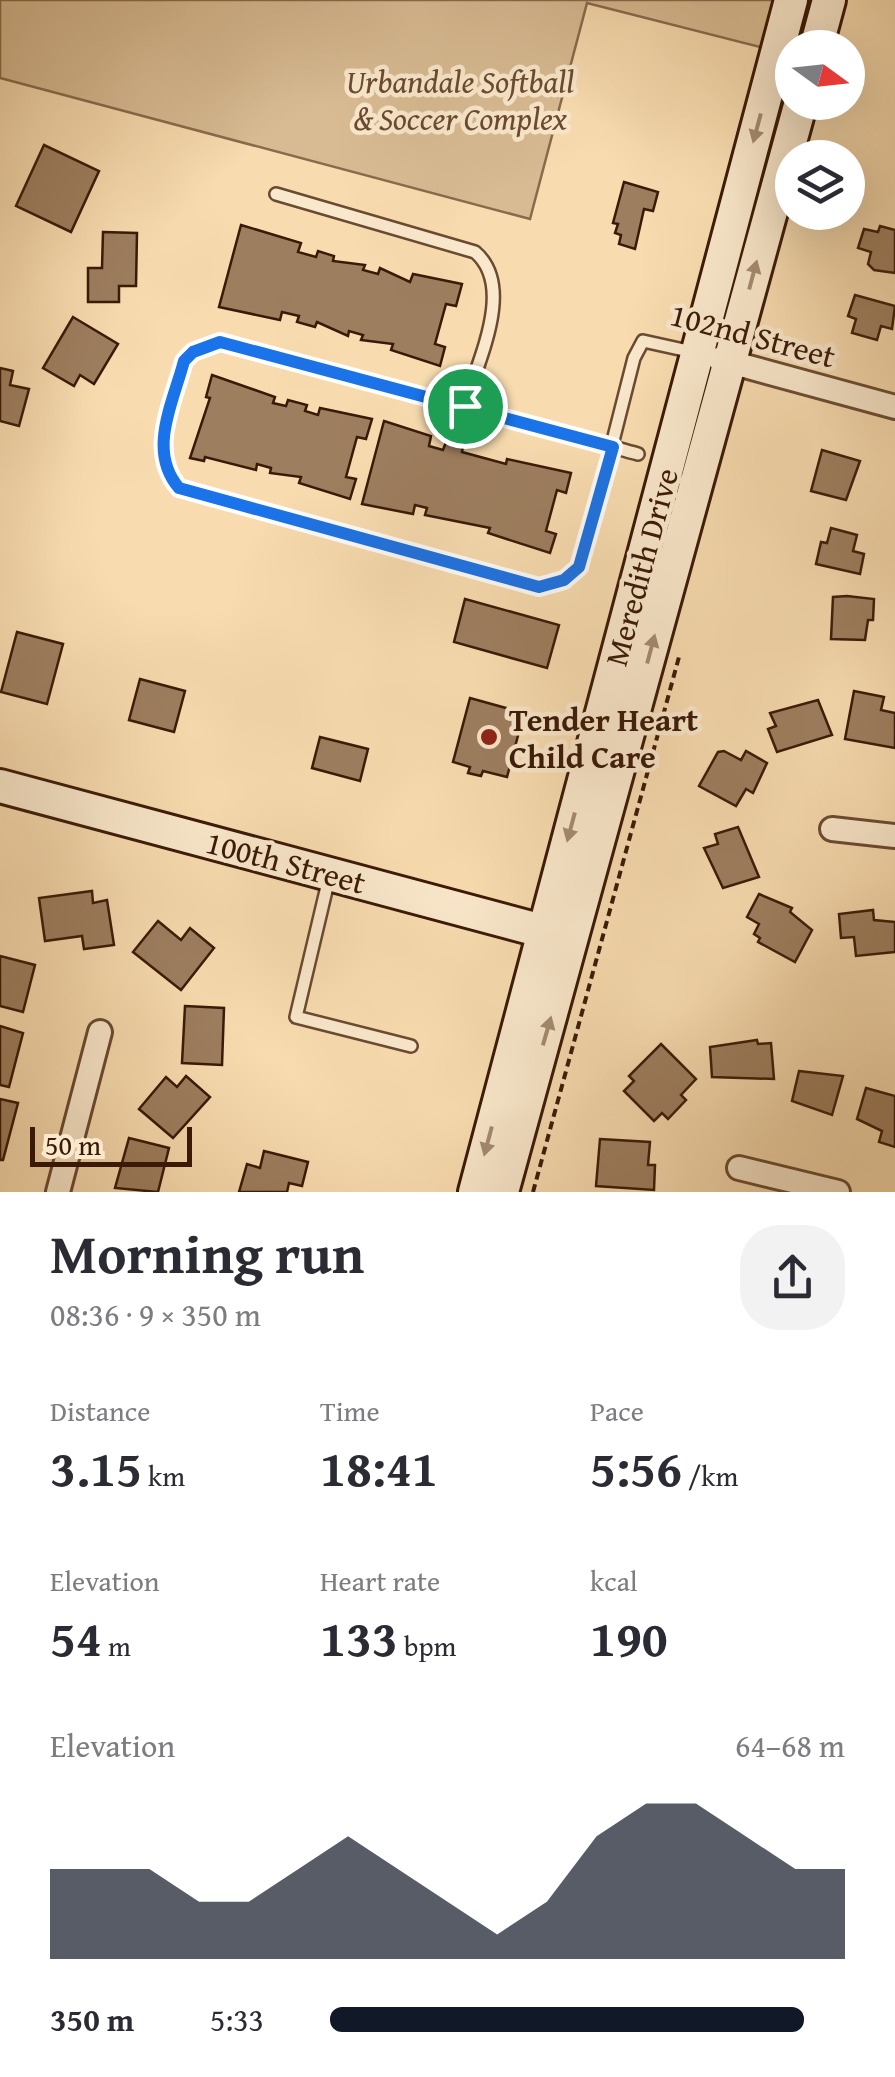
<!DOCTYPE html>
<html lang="en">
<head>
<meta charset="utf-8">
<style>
	body { margin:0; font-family:"Gentium Book Plus",serif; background:#f2f2f3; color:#2b2b33; height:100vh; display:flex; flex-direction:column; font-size:38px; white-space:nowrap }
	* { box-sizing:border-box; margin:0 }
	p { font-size:32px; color:#7c7c81 }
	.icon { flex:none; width:55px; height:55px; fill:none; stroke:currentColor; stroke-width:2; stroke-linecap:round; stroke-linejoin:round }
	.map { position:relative; height:1192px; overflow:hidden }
	.details { display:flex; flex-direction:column; background:#fff; flex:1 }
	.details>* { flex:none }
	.needle { width:65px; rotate:105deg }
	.tools { position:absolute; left:775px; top:30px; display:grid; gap:20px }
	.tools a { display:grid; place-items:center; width:90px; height:90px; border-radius:50%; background:#fff; box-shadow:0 10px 40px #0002; font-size:50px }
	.scale { position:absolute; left:30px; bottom:25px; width:162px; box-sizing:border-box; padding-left:10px; border:5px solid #3a1907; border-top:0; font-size:28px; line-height:35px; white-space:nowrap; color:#3a1907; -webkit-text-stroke:8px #fae8cc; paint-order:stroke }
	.pin { position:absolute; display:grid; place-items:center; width:85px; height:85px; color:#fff; margin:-42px; border:5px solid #fff; border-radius:50%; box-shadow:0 2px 10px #0007 }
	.round { display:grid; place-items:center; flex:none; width:105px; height:105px; border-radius:40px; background:#f2f2f3 }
	.summary { display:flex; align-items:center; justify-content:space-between; height:170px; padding:0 50px }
	h1 { font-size:55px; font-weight:700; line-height:75px }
	.figures { display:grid; grid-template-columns:repeat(3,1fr); gap:15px; height:170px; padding:10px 50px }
	.figures div { display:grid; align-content:center }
	.figures b { font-size:50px; font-weight:700 }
	.figures small { font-size:28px; font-weight:400 }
	.figures p { font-size:28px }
	.chart { height:280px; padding:20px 50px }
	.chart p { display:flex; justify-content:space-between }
	.chart svg { width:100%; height:180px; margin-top:10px; fill:#111827; opacity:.7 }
	ul { padding:0 50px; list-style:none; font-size:32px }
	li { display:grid; grid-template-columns:160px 120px 1fr; align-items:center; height:75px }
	li i { height:25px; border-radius:12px; background:#111827 }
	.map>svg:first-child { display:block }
</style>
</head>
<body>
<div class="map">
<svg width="895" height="1192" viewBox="0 0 895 1192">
	<rect width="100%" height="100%" fill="#f8dcb0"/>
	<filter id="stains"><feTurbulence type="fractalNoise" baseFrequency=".002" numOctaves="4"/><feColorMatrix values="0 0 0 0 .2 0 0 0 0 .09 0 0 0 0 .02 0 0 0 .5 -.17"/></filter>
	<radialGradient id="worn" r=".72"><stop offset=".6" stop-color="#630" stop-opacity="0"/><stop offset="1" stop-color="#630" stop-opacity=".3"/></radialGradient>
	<polygon fill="#d8bb93" stroke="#896a4d" stroke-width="2.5" points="0,0 777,0 764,48 587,3 530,219 0,78"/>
	<g fill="#9d7e5f" stroke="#3a1907" stroke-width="2.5">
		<polygon points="44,145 99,171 71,232 16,206"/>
		<polygon points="624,182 658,192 653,211 644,209 635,249 619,244 621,235 615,233 618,224 613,223"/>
		<polygon points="241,225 301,243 298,252 316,257 318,251 334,256 333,261 365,265 363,270 378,274 380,268 410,282 413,274 462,284 456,306 446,304 435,344 445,347 440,366 391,350 393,344 361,340 363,335 349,331 348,336 317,322 315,327 297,322 299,316 282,312 280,320 219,307"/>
		<polygon points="880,226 895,230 895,273 874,270 868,264 871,252 858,248 864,229 878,232"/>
		<polygon points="103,232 137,233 136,286 119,286 119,302 88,302 88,268 102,268"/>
		<polygon points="855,295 895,306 892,329 881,326 877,340 852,333 856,319 848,316"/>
		<polygon points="73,317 118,344 94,384 80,375 74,386 43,368"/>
		<polygon points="0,368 13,371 10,385 29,389 19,426 0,421"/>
		<polygon points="212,375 275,397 273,403 286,406 288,400 307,405 305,411 318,415 320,408 372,419 366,439 357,437 346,477 356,479 350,499 299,483 301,477 270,473 271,468 257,464 256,470 205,457 204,461 190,458 210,398 206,397"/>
		<polygon points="384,421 431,436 429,446 443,450 446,442 463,447 462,452 506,464 507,459 571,473 566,493 557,490 546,531 556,534 550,553 488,533 490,528 425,515 427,508 415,505 413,514 362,504"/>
		<polygon points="822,450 860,461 846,500 811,491"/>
		<polygon points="831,528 857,535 853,551 864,554 860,574 816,564 821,542 827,543"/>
		<polygon points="847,596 874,599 873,620 868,620 865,640 831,639 833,597"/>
		<polygon points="465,599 559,625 547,668 454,642"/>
		<polygon points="17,632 63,644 47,704 1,692"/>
		<polygon points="140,679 185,691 174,732 129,720"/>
		<polygon points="854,691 884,697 881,710 895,713 895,748 845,739"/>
		<polygon points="470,698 524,713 507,777 483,771 481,776 468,773 470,767 453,762"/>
		<polygon points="818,700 832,735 777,752 768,729 776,726 770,713"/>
		<polygon points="320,737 368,749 360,781 312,768"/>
		<polygon points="724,751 741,760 746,751 767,763 753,793 746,789 736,806 699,786 718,752"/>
		<polygon points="738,827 759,877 723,888 704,848 718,844 715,834"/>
		<polygon points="92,891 93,903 107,900 114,945 84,949 82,936 45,941 39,898"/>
		<polygon points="759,894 792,908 790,912 812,930 795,962 758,942 760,938 754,934 759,924 747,917"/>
		<polygon points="873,910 874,920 895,922 895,952 856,956 854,937 841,938 839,914"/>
		<polygon points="158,921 181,940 190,928 214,948 181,990 133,952"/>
		<polygon points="0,956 35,965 23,1012 0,1006"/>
		<polygon points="185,1006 224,1008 222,1065 182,1063"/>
		<polygon points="0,1026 23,1033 9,1087 0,1085"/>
		<polygon points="757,1040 758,1044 771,1043 774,1079 712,1077 710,1047"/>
		<polygon points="661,1044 696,1079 681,1095 686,1100 668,1119 662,1113 654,1121 624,1091 634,1081 629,1076"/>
		<polygon points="799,1071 843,1076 832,1115 792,1101"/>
		<polygon points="186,1076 210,1097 173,1138 139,1109 166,1077 177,1087"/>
		<polygon points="866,1088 895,1096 895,1147 879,1142 882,1131 857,1119"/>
		<polygon points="0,1099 18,1103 3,1160 0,1160"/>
		<polygon points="129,1138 169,1148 158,1192 115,1188"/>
		<polygon points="600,1139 650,1142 648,1165 655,1165 654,1190 596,1186"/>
		<polygon points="264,1151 308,1162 302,1186 289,1183 287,1192 239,1192 247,1164 260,1168"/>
	</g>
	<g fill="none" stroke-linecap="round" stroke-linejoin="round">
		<defs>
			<g id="lane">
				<path d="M 276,194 L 475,252 C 516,287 477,362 465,405"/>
				<path d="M 638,454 C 498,416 359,378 219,342 L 193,352 L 184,361 C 173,403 148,451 179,488 L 539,587 C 559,585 574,577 583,559 L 634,358 L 643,341 L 693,352"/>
				<polyline points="329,878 296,1017 411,1046"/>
			</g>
			<g id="street">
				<polyline points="719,359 895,407"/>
				<polyline points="832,829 895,836"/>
				<polyline points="739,1168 838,1192"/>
				<polyline points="58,1192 100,1032"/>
			</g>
			<g id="secondary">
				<polyline points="816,48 829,0"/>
				<polyline points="0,786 561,936"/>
				<polyline points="475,1192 791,0"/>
				<polyline points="502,1192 801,102"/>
			</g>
		</defs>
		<use href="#lane" stroke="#6a4a31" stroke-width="16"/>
		<use href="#street" stroke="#6a4a31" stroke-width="28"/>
		<use href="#secondary" stroke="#3a1907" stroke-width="38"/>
		<polyline stroke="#3a1907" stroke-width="4" stroke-dasharray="8 5" stroke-linecap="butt" points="533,1192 679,657"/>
		<use href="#lane" stroke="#fae8cc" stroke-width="11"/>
		<use href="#street" stroke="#fae8cc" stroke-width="22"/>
		<use href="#secondary" stroke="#fae8cc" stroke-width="32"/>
	</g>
	<defs><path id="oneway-solid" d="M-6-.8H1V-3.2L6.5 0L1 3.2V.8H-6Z" transform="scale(2.5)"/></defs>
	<g fill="#a48b73">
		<use href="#oneway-solid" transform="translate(757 128) rotate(105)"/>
		<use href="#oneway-solid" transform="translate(753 275) rotate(-75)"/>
		<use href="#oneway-solid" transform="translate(651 649) rotate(-75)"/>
		<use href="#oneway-solid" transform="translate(571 827) rotate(105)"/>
		<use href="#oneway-solid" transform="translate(547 1031) rotate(-74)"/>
		<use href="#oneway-solid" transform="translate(488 1141) rotate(105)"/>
	</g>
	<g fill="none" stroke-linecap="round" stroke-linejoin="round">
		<defs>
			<path id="route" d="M 220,342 L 613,447 L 579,567 L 564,580 L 539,587 L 179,488 C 147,451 173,403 184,361 L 193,352 Z"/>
		</defs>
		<use href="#route" stroke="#fff" stroke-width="20"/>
		<use href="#route" stroke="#1a73e8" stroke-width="12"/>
	</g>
	<circle fill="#8f2418" stroke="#fae8cc" stroke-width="4" cx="489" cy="737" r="10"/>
	<g text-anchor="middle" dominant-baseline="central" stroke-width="9" stroke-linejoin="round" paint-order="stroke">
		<g font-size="32" font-style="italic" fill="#694a31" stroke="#fae8cc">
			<text x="460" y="81">Urbandale Softball<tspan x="460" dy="37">&amp; Soccer Complex</tspan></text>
		</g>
		<g font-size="32" fill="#3a1907" stroke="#fae8cc">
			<text transform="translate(753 335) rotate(15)">102nd Street</text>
			<text transform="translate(641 567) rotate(-75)">Meredith Drive</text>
			<text transform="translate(286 862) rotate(15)">100th Street</text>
		</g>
		<g font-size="32" font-weight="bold" fill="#3a1907" stroke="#fae8cc" text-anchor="start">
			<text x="509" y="719">Tender Heart<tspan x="509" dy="37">Child Care</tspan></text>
		</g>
	</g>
	<rect width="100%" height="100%" filter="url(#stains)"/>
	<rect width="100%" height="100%" fill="url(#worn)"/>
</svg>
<div class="tools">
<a><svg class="needle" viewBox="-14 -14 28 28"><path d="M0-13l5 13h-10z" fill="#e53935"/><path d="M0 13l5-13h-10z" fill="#7c7c81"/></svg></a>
<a><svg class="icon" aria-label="layers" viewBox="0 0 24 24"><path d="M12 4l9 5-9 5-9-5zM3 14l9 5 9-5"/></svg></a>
</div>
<div class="scale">50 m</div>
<div class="pin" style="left:465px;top:406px;background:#1e9e55"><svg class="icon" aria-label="arrive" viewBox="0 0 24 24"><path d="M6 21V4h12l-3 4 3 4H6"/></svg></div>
</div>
<section class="details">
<div class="summary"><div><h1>Morning run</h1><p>08:36 · 9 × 350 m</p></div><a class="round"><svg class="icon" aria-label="share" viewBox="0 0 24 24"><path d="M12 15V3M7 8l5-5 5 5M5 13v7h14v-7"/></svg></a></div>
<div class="figures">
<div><p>Distance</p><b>3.15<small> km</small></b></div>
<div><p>Time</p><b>18:41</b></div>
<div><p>Pace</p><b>5:56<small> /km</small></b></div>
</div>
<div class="figures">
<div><p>Elevation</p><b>54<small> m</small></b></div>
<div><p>Heart rate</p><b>133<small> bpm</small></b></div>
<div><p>kcal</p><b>190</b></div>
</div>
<div class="chart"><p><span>Elevation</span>64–68 m</p>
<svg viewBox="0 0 160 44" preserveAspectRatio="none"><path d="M0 44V22L10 22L20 22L30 30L40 30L50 22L60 14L70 22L80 30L90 38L100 30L110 14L120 6L130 6L140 14L150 22L160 22V44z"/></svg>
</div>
<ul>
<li><b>350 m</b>5:33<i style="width:92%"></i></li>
</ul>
</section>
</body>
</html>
